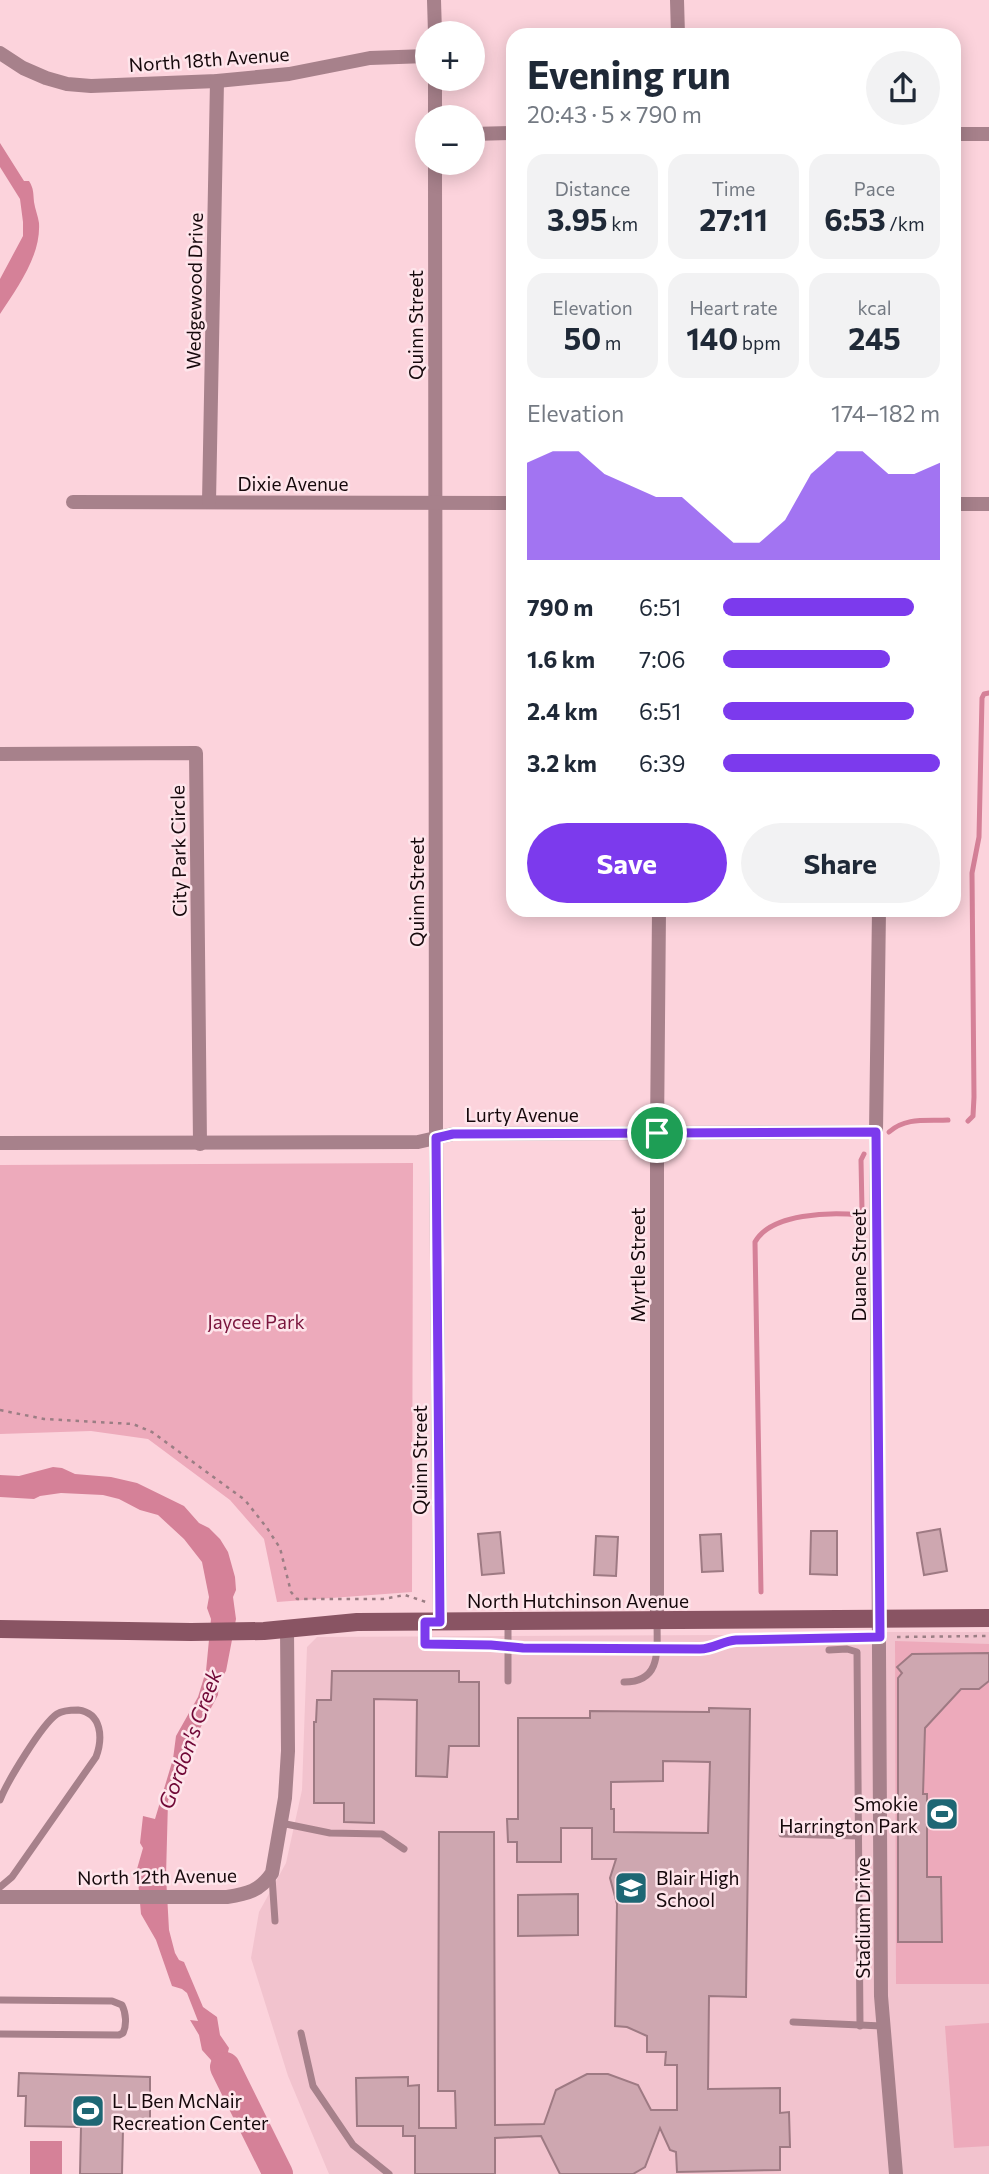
<!DOCTYPE html>
<html lang="en">
<head>
<meta charset="utf-8">
<style>
	body { margin:0; font-family:Commissioner,sans-serif; background:#f2f2f3; color:#1f2937; height:100vh; display:flex; flex-direction:column; font-size:26px; white-space:nowrap }
	* { box-sizing:border-box; margin:0 }
	p { font-size:23px; color:#747a83 }
	.icon { flex:none; width:38px; height:38px; fill:none; stroke:currentColor; stroke-width:2; stroke-linecap:round; stroke-linejoin:round }
	.map { position:relative; flex:1; overflow:hidden }
	.panel { position:absolute; left:506px; top:28px; width:455px; height:889px; display:flex; flex-direction:column; background:#fff; border-radius:21px; box-shadow:0 4px 18px #0003 }
	.panel>* { flex:none }
	.buttons { position:absolute; left:415px; top:21px; display:grid; gap:14px }
	.buttons a { display:grid; place-items:center; width:70px; height:70px; border-radius:50%; background:#fff; box-shadow:0 4px 18px #0003; font-size:35px }
	.pin { position:absolute; display:grid; place-items:center; width:60px; height:60px; color:#fff; margin:-30px; border:4px solid #fff; border-radius:50%; box-shadow:0 2px 7px #0007 }
	.round { display:grid; place-items:center; flex:none; width:74px; height:74px; border-radius:37px; background:#f2f2f3 }
	.overview { display:flex; align-items:center; justify-content:space-between; height:119px; padding:0 21px }
	h1 { font-size:38px; font-weight:700; line-height:52px }
	.metrics { display:grid; grid-template-columns:repeat(3,1fr); gap:10px; height:119px; padding:7px 21px }
	.metrics div { display:grid; align-content:center; border-radius:18px; background:#f2f2f3; text-align:center }
	.metrics b { font-size:30px; font-weight:700 }
	.metrics small { font-size:19px; font-weight:400 }
	.metrics p { font-size:19px }
	.chart { height:196px; padding:14px 21px }
	.chart p { display:flex; justify-content:space-between }
	.chart svg { width:100%; height:126px; margin-top:7px; fill:#7c3aed; opacity:.7 }
	.button { display:flex; gap:14px; margin-top:auto; padding:14px 21px }
	.button a { flex:1; height:80px; border-radius:42px; background:#7c3aed; color:#fff; font-size:28px; font-weight:700; line-height:80px; text-align:center }
	.button a+a { background:#f2f2f3; color:#1f2937 }
	ul { padding:0 21px; list-style:none; font-size:23px }
	li { display:grid; grid-template-columns:112px 84px 1fr; align-items:center; height:52px }
	li i { height:18px; border-radius:9px; background:#7c3aed }
	.map>svg:first-child { display:block }
</style>
</head>
<body>
<div class="map">
<svg width="989" height="2174" viewBox="0 0 989 2174">
	<rect width="100%" height="100%" fill="#fcd3dc"/>
	<polygon fill="#f2c3ce" points="860,1632 989,1632 989,2174 329,2174 288,2076 251,1958 259,1912 286,1863 302,1790 307,1647 317,1637 722,1635"/>
	<g fill="#edaabb">
		<polygon points="413,1163 412,1592 277,1602 264,1539 230,1500 148,1439 91,1431 0,1434 0,1165"/>
		<polygon points="895,1641 989,1644 989,1984 896,1984"/>
		<polygon points="989,2023 989,2146 954,2148 945,2026"/>
	</g>
	<g fill="#d58198">
		<path d="M 0,143 L 24,181 L 29,181 C 34,189 33,193 34,202 C 35,209 38,216 39,223 C 41,256 17,288 0,314 L 0,279 L 23,236 L 23,222 L 20,199 L 0,167 Z"/>
		<polygon points="53,1467 62,1468 75,1474 111,1477 137,1483 184,1506 199,1523 209,1528 220,1539 228,1552 235,1577 236,1590 233,1597 236,1619 226,1671 219,1682 218,1695 184,1758 168,1801 166,1876 169,1930 175,1953 179,1960 184,1962 203,2007 217,2017 220,2035 229,2048 228,2052 243,2087 243,2103 229,2102 211,2060 202,2050 199,2035 190,2020 198,2021 187,1993 182,1989 172,1986 156,1940 141,1914 137,1869 143,1848 140,1843 143,1816 155,1819 173,1759 176,1736 198,1697 206,1671 211,1619 207,1608 209,1597 202,1562 184,1539 158,1515 140,1510 119,1499 103,1495 61,1493 40,1496 34,1499 0,1497 0,1475 19,1476"/>
		<rect x="30" y="2141" width="32" height="33"/>
	</g>
	<g fill="none" stroke-linecap="round" stroke-linejoin="round">
		<g stroke="#d58198" stroke-width="5">
			<polyline points="968,1121 973,1116 974,1097 972,873 979,837 982,698 984,694 989,693"/>
			<path d="M 889,1132 C 906,1117 926,1121 948,1120"/>
			<path d="M 761,1592 L 755,1242 C 771,1213 831,1212 860,1215 L 862,1210 L 861,1160 L 864,1154"/>
		</g>
		<polyline stroke="#d58198" stroke-width="30" points="225,2067 278,2174"/>
	</g>
	<g fill="#cea7b0" stroke="#9e7a83" stroke-width="2" fill-rule="evenodd">
		<polygon points="940,1529 947,1571 924,1575 917,1533"/>
		<polygon points="811,1531 837,1531 837,1575 810,1574"/>
		<polygon points="500,1532 504,1573 482,1575 478,1534"/>
		<polygon points="721,1534 723,1571 702,1572 700,1535"/>
		<polygon points="596,1536 618,1537 616,1576 594,1575"/>
		<polygon points="989,1653 989,1681 979,1689 961,1689 925,1728 923,1794 927,1794 927,1877 941,1877 942,1942 898,1942 898,1678 902,1673 897,1667 912,1654"/>
		<polygon points="332,1671 459,1671 459,1682 479,1682 479,1746 449,1746 447,1777 416,1776 417,1700 374,1699 374,1823 344,1822 344,1803 314,1803 314,1722 316,1722 317,1700 331,1700"/>
		<path d="M 709,1708 L 750,1709 L 746,1997 L 709,1996 L 708,2089 L 780,2088 L 780,2113 L 789,2112 L 790,2147 L 780,2147 L 780,2170 L 677,2172 L 676,2152 L 670,2150 L 660,2128 L 645,2167 L 633,2174 L 560,2174 L 541,2136 L 495,2138 L 495,2174 L 415,2174 L 415,2136 L 403,2136 L 403,2126 L 357,2126 L 356,2078 L 408,2077 L 408,2086 L 419,2085 L 419,2128 L 456,2128 L 455,2091 L 438,2091 L 439,1832 L 494,1832 L 495,2125 L 544,2124 L 556,2090 L 587,2074 L 608,2074 L 638,2085 L 651,2110 L 677,2110 L 677,2065 L 665,2065 L 666,2052 L 647,2052 L 647,2036 L 627,2027 L 615,2026 L 617,1904 L 610,1878 L 616,1859 L 592,1859 L 592,1828 L 561,1828 L 561,1862 L 517,1862 L 517,1842 L 508,1842 L 507,1819 L 518,1819 L 518,1718 L 590,1718 L 590,1711 L 709,1712 ZM 663,1761 L 710,1762 L 708,1833 L 614,1832 L 614,1809 L 611,1809 L 611,1782 L 663,1781 Z"/>
		<polygon points="578,1894 578,1935 518,1936 518,1895"/>
		<polygon points="19,2073 150,2077 150,2129 123,2129 122,2174 80,2174 81,2127 25,2126 26,2096 18,2096"/>
	</g>
	<g fill="none" stroke-linecap="round" stroke-linejoin="round">
		<g stroke="#9b7e84" stroke-width="2.5" stroke-dasharray="3.5 5" stroke-linecap="butt">
			<polyline points="0,1410 44,1419 133,1424 152,1432 245,1500 267,1528 280,1548 291,1592 297,1599 383,1599 405,1595 426,1602"/>
			<polyline points="425,1637 425,1644 498,1646"/>
			<polyline points="897,1637 988,1636"/>
			<polyline points="518,1648 644,1649"/>
			<polyline points="669,1649 712,1649 723,1641 736,1640 824,1639"/>
		</g>
		<g stroke="#a7818b" stroke-width="7">
			<polyline points="508,1623 508,1681"/>
			<polyline points="829,1650 847,1649 857,1652 860,2026"/>
			<path d="M 624,1682 C 662,1682 657,1650 657,1620"/>
			<path d="M 0,1800 C 7,1782 42,1724 57,1714 C 63,1710 71,1710 78,1710 C 102,1713 103,1738 96,1757 L 12,1877 L 0,1887"/>
			<polyline points="281,1823 330,1833 382,1834 404,1849"/>
			<polyline points="782,1834 858,1836"/>
			<polyline points="272,1877 275,1921"/>
			<path d="M 0,2000 L 112,2001 L 122,2005 C 126,2013 127,2025 123,2033 L 119,2035 L 0,2034"/>
			<polyline points="793,2022 882,2026"/>
			<polyline points="301,2033 313,2086 353,2145 389,2174"/>
		</g>
		<g stroke="#a7818b" stroke-width="14">
			<polyline points="434,0 435,33"/>
			<polyline points="677,0 678,35"/>
			<polyline points="0,53 23,68 46,78 67,84 91,86 217,81 289,74 370,58 427,56"/>
			<polyline points="435,117 435,79"/>
			<polyline points="472,134 513,133"/>
			<polyline points="954,134 989,134"/>
			<polyline points="435,163 436,1138 440,1622"/>
			<polyline points="73,502 513,503"/>
			<polyline points="209,502 217,81"/>
			<polyline points="954,504 989,504"/>
			<polyline points="0,754 196,753 200,1144"/>
			<polyline points="879,910 876,1132 881,1996 896,2174"/>
			<polyline points="0,1143 418,1142 453,1134 876,1132"/>
			<polyline points="657,1620 657,1133 659,910"/>
			<path d="M 0,1897 L 227,1897 C 247,1894 260,1891 272,1873 L 285,1798 L 288,1751 L 287,1629"/>
		</g>
		<polyline stroke="#895463" stroke-width="18" points="0,1629 191,1632 264,1631 357,1622 989,1618"/>
	</g>
	<g fill="none" stroke-linecap="round" stroke-linejoin="round">
		<defs>
			<path id="route" d="M 876,1132 L 880,1637 L 736,1640 C 722,1641 714,1649 700,1649 L 523,1648 L 491,1645 L 425,1644 L 425,1622 L 440,1622 L 436,1138 L 453,1134 Z"/>
		</defs>
		<use href="#route" stroke="#fff" stroke-width="14"/>
		<use href="#route" stroke="#7c3aed" stroke-width="9"/>
	</g>
	<defs>
		<symbol id="stadium-square" viewBox="-11 -11 22 22"><rect x="-9" y="-9" width="18" height="18" rx="4" fill="#1e6774" stroke="#fee5eb"/><path d="M0-5a6.5 5 0 1 0 0 10a6.5 5 0 1 0 0-10ZM-3.5-1.8h7v3.6h-7Z" fill="#fff"/></symbol>
		<symbol id="school-square" viewBox="-11 -11 22 22"><rect x="-9" y="-9" width="18" height="18" rx="4" fill="#1e6774" stroke="#fee5eb"/><path d="M0-5L7-2L0 1L-7-2ZM-4 1L0 2.5L4 1V4Q0 6-4 4Z" fill="#fff"/></symbol>
	</defs>
	<g fill-rule="evenodd">
		<use href="#stadium-square" x="923" y="1795" width="38" height="38"/>
		<use href="#school-square" x="612" y="1869" width="38" height="38"/>
		<use href="#stadium-square" x="69" y="2092" width="38" height="38"/>
	</g>
	<g text-anchor="middle" dominant-baseline="central" stroke-width="5" stroke-linejoin="round" paint-order="stroke">
		<g font-size="19" fill="#15080b" stroke="#fee5eb">
			<text transform="translate(209 59) rotate(-4)">North 18th Avenue</text>
			<text transform="translate(194 291) rotate(-89)">Wedgewood Drive</text>
			<text transform="translate(415 325) rotate(-90)">Quinn Street</text>
			<text x="293" y="483">Dixie Avenue</text>
			<text transform="translate(178 851) rotate(-91)">City Park Circle</text>
			<text transform="translate(416 892) rotate(-90)">Quinn Street</text>
			<text x="522" y="1114">Lurty Avenue</text>
			<text transform="translate(637 1265) rotate(-90)">Myrtle Street</text>
			<text transform="translate(858 1265) rotate(-90)">Duane Street</text>
			<text transform="translate(419 1460) rotate(-90)">Quinn Street</text>
			<text x="578" y="1600">North Hutchinson Avenue</text>
			<text transform="translate(157 1876) rotate(-1)">North 12th Avenue</text>
			<text transform="translate(862 1918) rotate(-90)">Stadium Drive</text>
		</g>
		<g font-size="19" fill="#7a153d" stroke="#fee5eb">
			<text x="256" y="1321">Jaycee Park</text>
		</g>
		<g font-size="19" fill="#15080b" stroke="#fee5eb" text-anchor="start">
			<text x="918" y="1803" text-anchor="end">Smokie<tspan x="918" dy="22">Harrington Park</tspan></text>
			<text x="656" y="1877">Blair High<tspan x="656" dy="22">School</tspan></text>
			<text x="112" y="2100">L L Ben McNair<tspan x="112" dy="22">Recreation Center</tspan></text>
		</g>
		<g font-size="21" font-style="italic" fill="#700736" stroke="#fee5eb">
			<text transform="translate(189 1739) rotate(-70)">Gordon's Creek</text>
		</g>
	</g>
</svg>
<div class="buttons">
<a>+</a>
<a>−</a>
</div>
<div class="pin" style="left:657px;top:1133px;background:#1e9e55"><svg class="icon" aria-label="arrive" viewBox="0 0 24 24"><path d="M6 21V4h12l-3 4 3 4H6"/></svg></div>
<section class="panel">
<div class="overview"><div><h1>Evening run</h1><p>20:43 · 5 × 790 m</p></div><a class="round"><svg class="icon" aria-label="share" viewBox="0 0 24 24"><path d="M12 15V3M7 8l5-5 5 5M5 13v7h14v-7"/></svg></a></div>
<div class="metrics">
<div><p>Distance</p><b>3.95<small> km</small></b></div>
<div><p>Time</p><b>27:11</b></div>
<div><p>Pace</p><b>6:53<small> /km</small></b></div>
</div>
<div class="metrics">
<div><p>Elevation</p><b>50<small> m</small></b></div>
<div><p>Heart rate</p><b>140<small> bpm</small></b></div>
<div><p>kcal</p><b>245</b></div>
</div>
<div class="chart"><p><span>Elevation</span>174–182 m</p>
<svg viewBox="0 0 160 44" preserveAspectRatio="none"><path d="M0 44V10L10 6L20 6L30 14L40 18L50 22L60 22L70 30L80 38L90 38L100 30L110 14L120 6L130 6L140 14L150 14L160 10V44z"/></svg>
</div>
<ul>
<li><b>790 m</b>6:51<i style="width:88%"></i></li>
<li><b>1.6 km</b>7:06<i style="width:77%"></i></li>
<li><b>2.4 km</b>6:51<i style="width:88%"></i></li>
<li><b>3.2 km</b>6:39<i style="width:100%"></i></li>
</ul>
<div class="button"><a>Save</a><a>Share</a></div>
</section>
</div>
</body>
</html>
